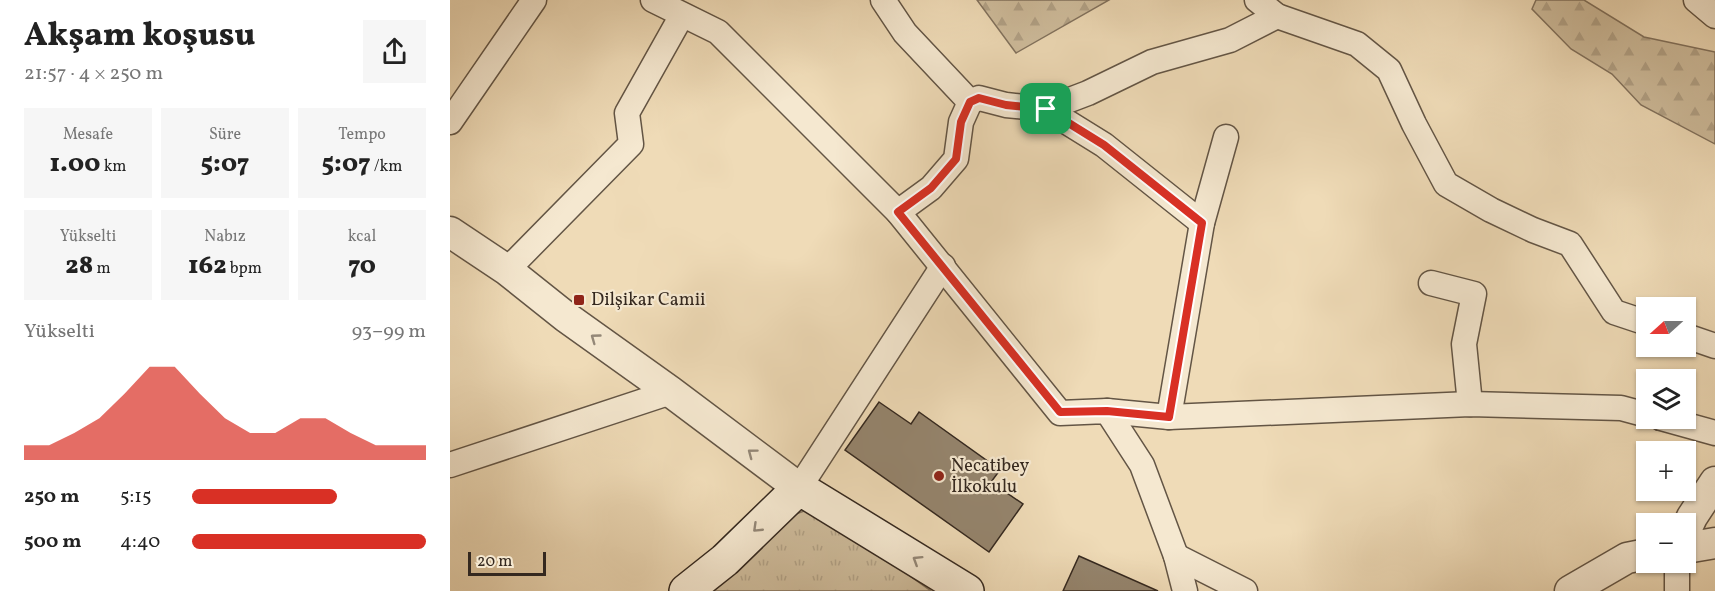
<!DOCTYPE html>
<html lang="tr">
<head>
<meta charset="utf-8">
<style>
	body { margin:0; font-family:Vollkorn,serif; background:#f6f6f6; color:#222; height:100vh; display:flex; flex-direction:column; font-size:22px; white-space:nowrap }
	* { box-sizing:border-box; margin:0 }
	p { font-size:20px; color:#767676 }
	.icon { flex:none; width:33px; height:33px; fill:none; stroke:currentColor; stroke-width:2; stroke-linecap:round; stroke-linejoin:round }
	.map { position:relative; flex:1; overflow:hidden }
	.side { display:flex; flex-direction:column; background:#fff; width:450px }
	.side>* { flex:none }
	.needle { width:39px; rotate:249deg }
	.tools { position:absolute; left:1186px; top:297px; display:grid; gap:12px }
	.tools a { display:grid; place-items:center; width:60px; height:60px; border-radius:0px; background:#fff; box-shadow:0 2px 4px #0004; font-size:30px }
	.scale { position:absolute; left:18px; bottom:15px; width:78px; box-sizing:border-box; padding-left:6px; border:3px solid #34281f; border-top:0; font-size:16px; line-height:21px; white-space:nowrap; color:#34281f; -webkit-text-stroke:4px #f5e8d0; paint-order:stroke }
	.pin { position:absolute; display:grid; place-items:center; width:51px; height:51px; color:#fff; margin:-26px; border-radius:12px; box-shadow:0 3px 9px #0006 }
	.round { display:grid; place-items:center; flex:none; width:63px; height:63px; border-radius:0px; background:#f6f6f6 }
	.headline { display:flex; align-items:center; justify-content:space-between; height:102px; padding:0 24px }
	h1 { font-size:33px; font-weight:800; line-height:45px }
	.stats { display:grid; grid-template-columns:repeat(3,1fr); gap:9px; height:102px; padding:6px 24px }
	.stats div { display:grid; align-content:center; border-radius:0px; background:#f6f6f6; text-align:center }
	.stats b { font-size:26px; font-weight:800 }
	.stats small { font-size:16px; font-weight:400 }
	.stats p { font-size:16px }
	.chart { height:168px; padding:12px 24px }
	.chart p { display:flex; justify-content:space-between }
	.chart svg { width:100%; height:108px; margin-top:6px; fill:#d93025; opacity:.7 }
	ul { padding:0 24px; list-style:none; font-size:20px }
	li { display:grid; grid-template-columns:96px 72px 1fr; align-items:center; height:45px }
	li i { height:15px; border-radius:8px; background:#d93025 }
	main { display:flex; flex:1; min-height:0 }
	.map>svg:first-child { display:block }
</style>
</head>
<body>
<main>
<section class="side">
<div class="headline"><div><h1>Akşam koşusu</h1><p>21:57 · 4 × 250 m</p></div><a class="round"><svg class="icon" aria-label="share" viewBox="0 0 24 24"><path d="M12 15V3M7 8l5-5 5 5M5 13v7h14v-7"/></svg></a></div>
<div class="stats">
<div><p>Mesafe</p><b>1.00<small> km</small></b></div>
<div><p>Süre</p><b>5:07</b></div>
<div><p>Tempo</p><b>5:07<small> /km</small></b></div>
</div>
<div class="stats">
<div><p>Yükselti</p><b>28<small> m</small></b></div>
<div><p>Nabız</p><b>162<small> bpm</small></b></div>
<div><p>kcal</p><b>70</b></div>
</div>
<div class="chart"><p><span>Yükselti</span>93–99 m</p>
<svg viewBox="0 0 160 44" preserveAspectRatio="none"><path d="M0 44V38L10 38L20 33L30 27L40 17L50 6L60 6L70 17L80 27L90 33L100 33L110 27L120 27L130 33L140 38L150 38L160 38V44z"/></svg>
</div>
<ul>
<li><b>250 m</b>5:15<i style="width:62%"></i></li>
<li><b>500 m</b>4:40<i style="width:100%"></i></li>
</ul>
</section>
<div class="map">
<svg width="1265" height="591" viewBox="0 0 1265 591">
	<defs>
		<pattern id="forest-firs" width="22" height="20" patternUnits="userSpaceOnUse" patternTransform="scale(1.5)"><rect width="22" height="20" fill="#cfbd9d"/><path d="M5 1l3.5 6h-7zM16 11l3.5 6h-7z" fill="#b2a287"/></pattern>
		<pattern id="park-tufts" width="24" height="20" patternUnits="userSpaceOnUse" patternTransform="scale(1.5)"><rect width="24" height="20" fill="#cfbd9d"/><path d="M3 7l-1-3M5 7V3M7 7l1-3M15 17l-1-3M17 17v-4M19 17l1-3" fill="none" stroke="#b2a287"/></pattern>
	</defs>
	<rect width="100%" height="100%" fill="#efdbb7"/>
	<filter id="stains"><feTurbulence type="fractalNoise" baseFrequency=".00333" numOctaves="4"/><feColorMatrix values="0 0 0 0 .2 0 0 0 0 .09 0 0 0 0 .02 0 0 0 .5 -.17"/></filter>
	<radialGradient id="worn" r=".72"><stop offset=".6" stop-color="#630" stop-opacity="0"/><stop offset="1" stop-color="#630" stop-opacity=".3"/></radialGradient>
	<g fill="url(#forest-firs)" stroke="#82725e" stroke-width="1.5">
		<polygon points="527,0 659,0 566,53"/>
		<polygon points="1086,0 1134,0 1194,37 1265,52 1265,144 1191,105 1162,74 1121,49 1082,9"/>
	</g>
	<polygon fill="url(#park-tufts)" stroke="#82725e" stroke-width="1.5" points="354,511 375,515 481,591 251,591 335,518"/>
	<g fill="#95856e" stroke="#34281f" stroke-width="1.5">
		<polygon points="429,402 461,424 469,412 550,470 541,482 573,504 539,552 395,450"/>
		<polygon points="629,556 708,591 613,591"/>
	</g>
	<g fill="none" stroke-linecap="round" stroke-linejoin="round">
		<defs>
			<g id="minor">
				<polyline points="203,0 268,32 448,212 610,413 657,411 692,465 726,556 735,591"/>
				<polyline points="433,0 455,33 520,102"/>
				<polyline points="807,0 827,16 907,44 939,70 964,124 996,184 1041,210 1083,230 1120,244 1164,312 1197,323"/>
				<polyline points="1246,0 1265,16"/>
				<polyline points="596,109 654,145 752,223"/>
				<polyline points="0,122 84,0"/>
				<polyline points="448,212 481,188 506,159 511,122 520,102 529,98 556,105 596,109 638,93 702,62 780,40 827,16"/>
				<polyline points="57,270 181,144 177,113 232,15"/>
				<polyline points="981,283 1024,294 1014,344 1020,404"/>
				<polyline points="1236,336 1265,346"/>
				<polyline points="657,411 719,417 1020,404 1171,408 1197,415"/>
				<polyline points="719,417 752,223 776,137"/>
				<polyline points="1211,418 1265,433"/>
				<polyline points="0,465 221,392"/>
				<polyline points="349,488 493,266"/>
				<polyline points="726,556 795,591"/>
				<polyline points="1227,591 1227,562"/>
			</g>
			<g id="tertiary">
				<polyline points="0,232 57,270 116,317 221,392 349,488"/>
				<polyline points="1236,530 1242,517 1265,482"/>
				<polyline points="1236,548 1265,543"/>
				<polyline points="1120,591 1177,558 1197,554"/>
			</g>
			<polyline id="secondary" points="236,591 275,560 349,488 517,591"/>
		</defs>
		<use href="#minor" stroke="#635545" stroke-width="27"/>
		<use href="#tertiary" stroke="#635545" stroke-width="33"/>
		<use href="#secondary" stroke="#34281f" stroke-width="36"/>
		<use href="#minor" stroke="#f5e8d0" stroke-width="24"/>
		<use href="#tertiary" stroke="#f5e8d0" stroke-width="30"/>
		<use href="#secondary" stroke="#f5e8d0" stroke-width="33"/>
	</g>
	<defs><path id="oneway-chevron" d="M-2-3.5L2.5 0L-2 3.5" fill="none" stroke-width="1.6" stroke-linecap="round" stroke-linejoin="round" transform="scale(1.5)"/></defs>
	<g stroke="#948878">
		<use href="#oneway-chevron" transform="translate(145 338) rotate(-144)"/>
		<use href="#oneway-chevron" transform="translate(302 453) rotate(-143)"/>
		<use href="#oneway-chevron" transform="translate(307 528) rotate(136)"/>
		<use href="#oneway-chevron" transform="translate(467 560) rotate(-148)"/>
	</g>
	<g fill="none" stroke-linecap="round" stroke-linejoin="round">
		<defs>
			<polygon id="route" points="529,98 556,105 596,109 654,145 752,223 719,417 657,411 610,412 448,212 481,188 506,159 511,122 520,102"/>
		</defs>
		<use href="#route" stroke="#fff" stroke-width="12"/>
		<use href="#route" stroke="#d93025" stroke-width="8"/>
	</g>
	<g fill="#8f2418" stroke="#f5e8d0" stroke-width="2">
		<rect x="123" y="294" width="12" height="12" rx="3"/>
		<circle cx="489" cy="476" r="6"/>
	</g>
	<g text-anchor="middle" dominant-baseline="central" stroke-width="4.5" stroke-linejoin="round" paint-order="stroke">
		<g font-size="18" fill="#34281f" stroke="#f5e8d0" text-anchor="start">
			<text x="141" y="300">Dilşikar Camii</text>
			<text x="501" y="466">Necatibey<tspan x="501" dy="21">İlkokulu</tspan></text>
		</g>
	</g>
	<rect width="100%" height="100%" filter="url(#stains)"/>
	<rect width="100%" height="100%" fill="url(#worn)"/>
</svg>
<div class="tools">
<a><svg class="needle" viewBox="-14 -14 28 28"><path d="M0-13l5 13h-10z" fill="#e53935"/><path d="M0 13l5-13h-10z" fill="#767676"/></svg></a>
<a><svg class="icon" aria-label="layers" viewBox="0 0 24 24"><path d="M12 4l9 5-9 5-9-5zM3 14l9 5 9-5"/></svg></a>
<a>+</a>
<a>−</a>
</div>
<div class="scale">20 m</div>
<div class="pin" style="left:596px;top:109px;background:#1e9e55"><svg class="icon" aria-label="arrive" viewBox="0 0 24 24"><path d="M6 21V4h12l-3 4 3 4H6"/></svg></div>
</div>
</main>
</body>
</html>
